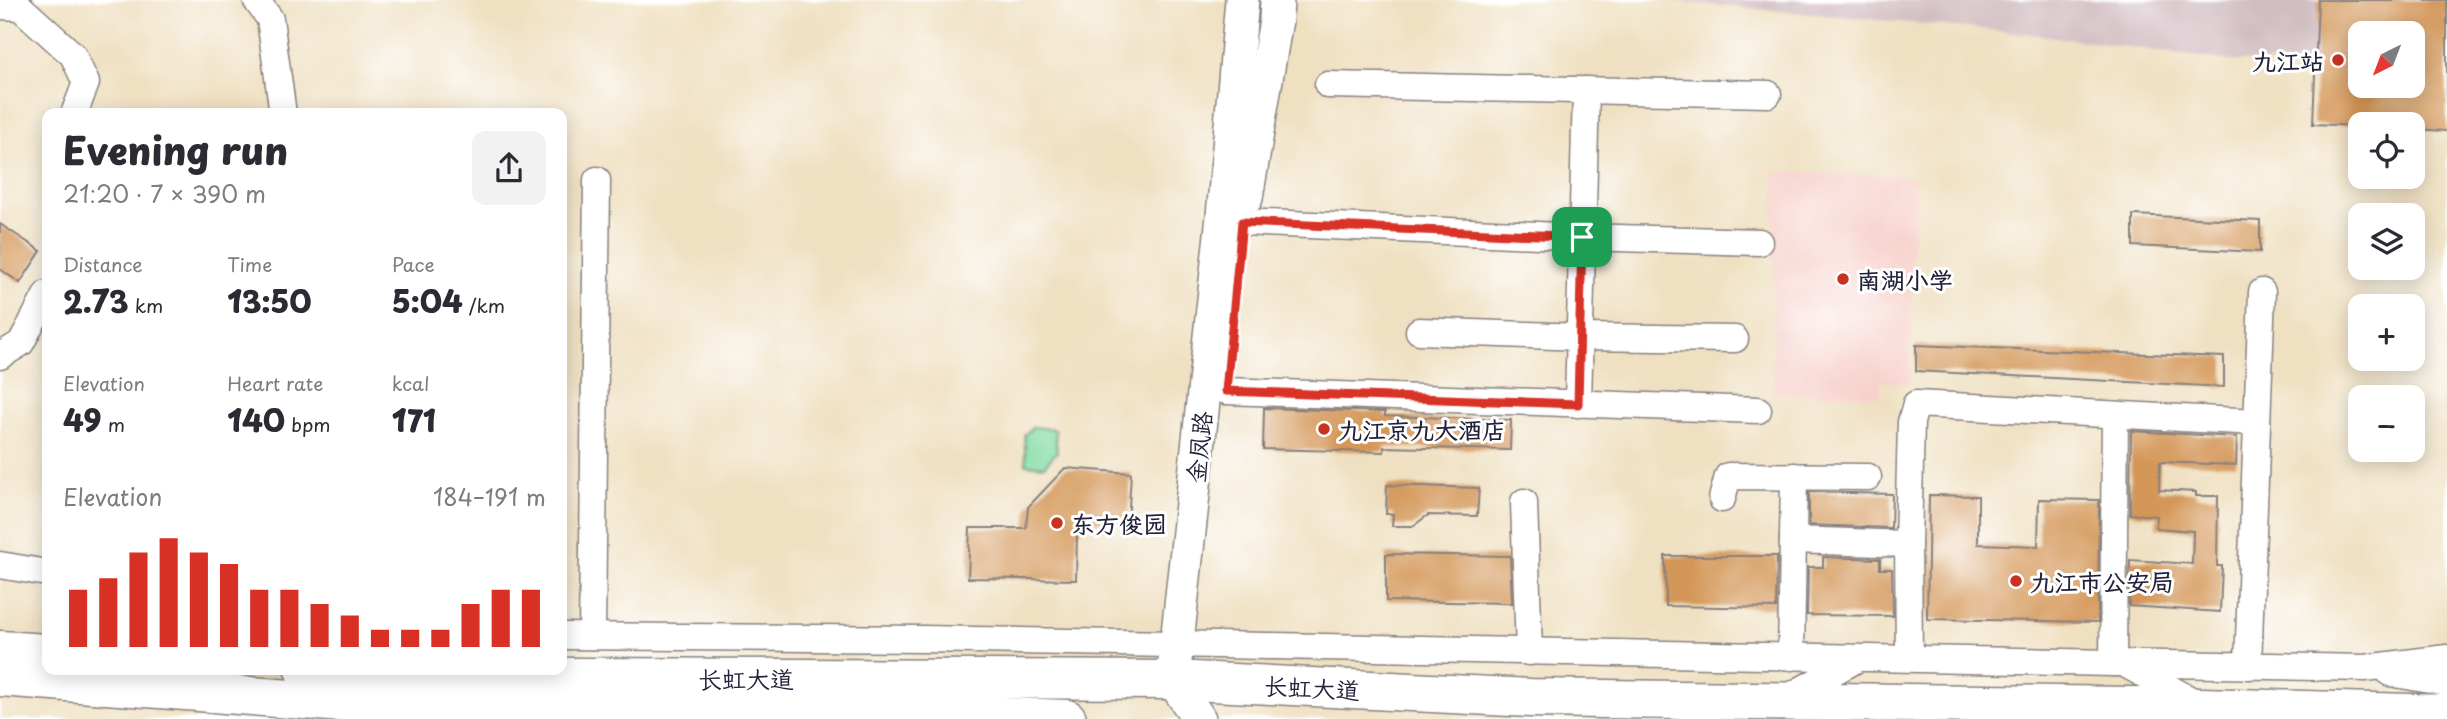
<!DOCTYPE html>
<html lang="en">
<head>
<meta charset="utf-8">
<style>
	body { margin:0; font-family:"Playpen Sans","LXGW WenKai TC",sans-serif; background:#f2f2f3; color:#2b2b33; height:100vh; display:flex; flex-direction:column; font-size:26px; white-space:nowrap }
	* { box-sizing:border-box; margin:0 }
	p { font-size:23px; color:#7c7c81 }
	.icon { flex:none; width:38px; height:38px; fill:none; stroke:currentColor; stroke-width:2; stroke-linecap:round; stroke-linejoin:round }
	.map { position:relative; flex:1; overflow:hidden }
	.sheet { position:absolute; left:42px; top:108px; width:525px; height:567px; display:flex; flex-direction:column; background:#fff; border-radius:14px; box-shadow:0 4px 18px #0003 }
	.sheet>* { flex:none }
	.needle { width:46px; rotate:222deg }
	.controls { position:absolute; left:2348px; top:21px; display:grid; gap:14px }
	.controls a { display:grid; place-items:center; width:77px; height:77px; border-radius:14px; background:#fff; box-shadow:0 4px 18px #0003; font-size:35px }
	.pin { position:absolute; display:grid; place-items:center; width:60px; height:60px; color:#fff; margin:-30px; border-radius:14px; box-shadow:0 4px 10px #0006 }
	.round { display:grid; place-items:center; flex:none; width:74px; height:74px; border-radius:14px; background:#f2f2f3 }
	.overview { display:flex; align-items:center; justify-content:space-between; height:119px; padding:0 21px }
	h1 { font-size:38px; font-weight:800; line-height:52px }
	.figures { display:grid; grid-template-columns:repeat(3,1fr); gap:10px; height:119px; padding:7px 21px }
	.figures div { display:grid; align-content:center }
	.figures b { font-size:30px; font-weight:800 }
	.figures small { font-size:19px; font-weight:400 }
	.figures p { font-size:19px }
	.chart { height:196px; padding:14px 21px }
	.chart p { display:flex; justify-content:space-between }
	.chart svg { width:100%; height:126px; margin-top:7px; stroke:#d93025; stroke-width:6 }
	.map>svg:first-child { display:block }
</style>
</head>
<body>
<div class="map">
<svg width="2447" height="719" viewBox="0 0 2447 719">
	<rect width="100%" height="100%" fill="#fff"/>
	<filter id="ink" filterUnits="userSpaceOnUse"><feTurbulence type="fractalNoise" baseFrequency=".0143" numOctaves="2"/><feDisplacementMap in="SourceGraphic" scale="14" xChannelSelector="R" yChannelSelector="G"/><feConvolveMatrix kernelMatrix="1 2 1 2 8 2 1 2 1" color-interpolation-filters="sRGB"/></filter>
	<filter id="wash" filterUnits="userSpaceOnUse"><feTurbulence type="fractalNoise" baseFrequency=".00686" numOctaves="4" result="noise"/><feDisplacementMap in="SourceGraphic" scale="28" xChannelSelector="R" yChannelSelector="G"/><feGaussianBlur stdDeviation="1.57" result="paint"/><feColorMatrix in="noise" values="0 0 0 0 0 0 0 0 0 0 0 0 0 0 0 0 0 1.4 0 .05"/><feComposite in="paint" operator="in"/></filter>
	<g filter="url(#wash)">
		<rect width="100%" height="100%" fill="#efe0c1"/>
		<polygon fill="#f7d0ca" points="1774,171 1915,177 1909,383 1880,382 1880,396 1773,393"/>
		<polygon fill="#d2bec2" points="1660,0 2447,0 2413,33 2361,33 2361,66 2230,61 2033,34"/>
		<polygon fill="#82dca1" stroke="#527f6e" stroke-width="2" points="1033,427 1055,429 1057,452 1044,466 1026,464 1024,435"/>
		<g id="blocks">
			<g fill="#d49758" fill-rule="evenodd">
				<path d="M 2318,0 L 2447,0 L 2447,131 L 2413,129 L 2413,124 L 2361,124 L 2361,126 L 2313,124 ZM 2361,33 L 2413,33 L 2413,86 L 2361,86 Z"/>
				<polygon points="2133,215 2260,221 2260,252 2133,246"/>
				<polygon points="0,224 41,251 20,283 0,269"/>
				<polygon points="1916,345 2224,357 2224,387 1916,371"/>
				<polygon points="1264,408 1385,412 1385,416 1511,420 1510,450 1384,447 1384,452 1263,449"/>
				<polygon points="2131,431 2237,437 2236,465 2160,462 2159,490 2196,492 2196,496 2218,496 2217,566 2222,566 2220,612 2129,606 2130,560 2192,564 2193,531 2156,528 2157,516 2130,514"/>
				<polygon points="1065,468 1131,473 1128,524 1090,521 1077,535 1076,580 968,578 970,528 1026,528 1028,507"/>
				<polygon points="1387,485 1479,488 1477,516 1428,515 1413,526 1392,526 1393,514 1386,514"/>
				<polygon points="1809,492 1892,494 1891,528 1809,525"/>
				<polygon points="1929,495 1978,496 1978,544 2038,546 2039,499 2099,500 2098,622 1927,619"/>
				<polygon points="1386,554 1510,556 1512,603 1386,601"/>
				<polygon points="1665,556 1777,556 1776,608 1666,606"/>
				<polygon points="1823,557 1880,559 1880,569 1892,569 1893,616 1807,615 1808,567 1823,567"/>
			</g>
		</g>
	</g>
	<g filter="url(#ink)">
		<use href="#blocks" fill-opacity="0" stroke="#88817e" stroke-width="2"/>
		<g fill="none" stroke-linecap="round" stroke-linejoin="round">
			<defs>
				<g id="minor">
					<polyline points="256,0 270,19 283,114"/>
					<polyline points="0,6 20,7 73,55 86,83 74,114"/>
					<polyline points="1328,85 1768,94"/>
					<polyline points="1242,222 1582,237 1759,242"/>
					<polyline points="1419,331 1580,337 1735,339"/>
					<polyline points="0,356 21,343 47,294"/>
					<polyline points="1226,391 1758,410"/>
					<polyline points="1578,404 1586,90"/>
					<polyline points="1722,499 1728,476 1868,477"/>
					<polyline points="1524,502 1529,652"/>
					<polyline points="1793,540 1908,544"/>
					<polyline points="0,565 47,573"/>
					<polyline points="562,636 924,639 2365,668 2447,658"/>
					<polyline points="592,636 597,180"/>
					<polyline points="1791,657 1794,476"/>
					<polyline points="1909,658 1908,544 1911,422 1916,404 2257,422"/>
					<polyline points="2113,663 2115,415"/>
					<polyline points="2127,665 2198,704"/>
					<polyline points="2248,666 2262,292"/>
					<polyline points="2390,673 2447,683"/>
					<polyline points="1783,700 1857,659"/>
				</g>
				<g id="major">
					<polyline points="1246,198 1276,20 1277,0"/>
					<polyline points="1199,719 1173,680 1223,216 1242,0"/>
				</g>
				<g id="highway">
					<polyline points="0,650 47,653"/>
					<polyline points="304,670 393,676 1173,680 1531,698 2202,707 2447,714"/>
					<polyline points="0,677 396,707 753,709 1067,719"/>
				</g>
			</defs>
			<use href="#minor" stroke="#88817e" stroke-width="29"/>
			<use href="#major" stroke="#88817e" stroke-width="36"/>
			<use href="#highway" stroke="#88817e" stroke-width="41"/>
			<use href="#minor" stroke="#fff" stroke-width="26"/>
			<use href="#major" stroke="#fff" stroke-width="33"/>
			<use href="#highway" stroke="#fff" stroke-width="38"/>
		</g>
	</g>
	<g fill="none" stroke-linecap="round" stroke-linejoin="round" filter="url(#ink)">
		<defs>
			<polygon id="route" points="1242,222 1582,237 1578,404 1226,391"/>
		</defs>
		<use href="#route" stroke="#fff" stroke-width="14"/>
		<use href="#route" stroke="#d93025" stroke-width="9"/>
	</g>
	<g fill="#c8321e" stroke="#fff" stroke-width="2.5">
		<circle cx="2338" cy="60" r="7"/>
		<circle cx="1843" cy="279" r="7"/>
		<circle cx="1324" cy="429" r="7"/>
		<circle cx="1057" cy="523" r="7"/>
		<circle cx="2016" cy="581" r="7"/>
	</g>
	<g text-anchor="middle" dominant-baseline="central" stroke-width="6" stroke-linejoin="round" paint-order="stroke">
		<g font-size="24" font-weight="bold" fill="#22223b" stroke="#fff" text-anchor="start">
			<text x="2324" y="60" text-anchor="end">九江站</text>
			<text x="1857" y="279">南湖小学</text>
			<text x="1338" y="429">九江京九大酒店</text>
			<text x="1071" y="523">东方俊园</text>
			<text x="2030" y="581">九江市公安局</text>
		</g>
		<g font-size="24" fill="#22223b" stroke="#fff">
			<text transform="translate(1198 447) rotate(-84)">金凤路</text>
			<text x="746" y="678">长虹大道</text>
			<text transform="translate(1312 687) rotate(3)">长虹大道</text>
		</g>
	</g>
</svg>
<div class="controls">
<a><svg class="needle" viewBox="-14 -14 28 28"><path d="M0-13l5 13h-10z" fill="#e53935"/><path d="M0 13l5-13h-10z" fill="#7c7c81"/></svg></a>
<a><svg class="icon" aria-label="locate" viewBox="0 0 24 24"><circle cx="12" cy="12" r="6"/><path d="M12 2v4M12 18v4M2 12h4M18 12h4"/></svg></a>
<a><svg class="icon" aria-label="layers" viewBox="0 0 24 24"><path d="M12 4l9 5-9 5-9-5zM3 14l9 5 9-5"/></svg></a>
<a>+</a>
<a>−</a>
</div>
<div class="pin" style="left:1582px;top:237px;background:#1e9e55"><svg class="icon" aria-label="arrive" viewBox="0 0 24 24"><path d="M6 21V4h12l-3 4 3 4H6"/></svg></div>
<section class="sheet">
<div class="overview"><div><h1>Evening run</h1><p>21:20 · 7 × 390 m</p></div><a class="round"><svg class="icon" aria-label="share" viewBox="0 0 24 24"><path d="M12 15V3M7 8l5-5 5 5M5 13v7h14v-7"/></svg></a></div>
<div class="figures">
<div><p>Distance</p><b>2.73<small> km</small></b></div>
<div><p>Time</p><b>13:50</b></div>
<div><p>Pace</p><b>5:04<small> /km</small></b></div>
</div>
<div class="figures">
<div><p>Elevation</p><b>49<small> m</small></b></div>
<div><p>Heart rate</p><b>140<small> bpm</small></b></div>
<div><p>kcal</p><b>171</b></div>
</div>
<div class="chart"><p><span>Elevation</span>184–191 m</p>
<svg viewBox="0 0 160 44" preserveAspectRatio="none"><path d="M5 44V24M15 44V20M25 44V11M35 44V6M45 44V11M55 44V15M65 44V24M75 44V24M85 44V29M95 44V33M105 44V38M115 44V38M125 44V38M135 44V29M145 44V24M155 44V24"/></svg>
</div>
</section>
</div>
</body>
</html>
